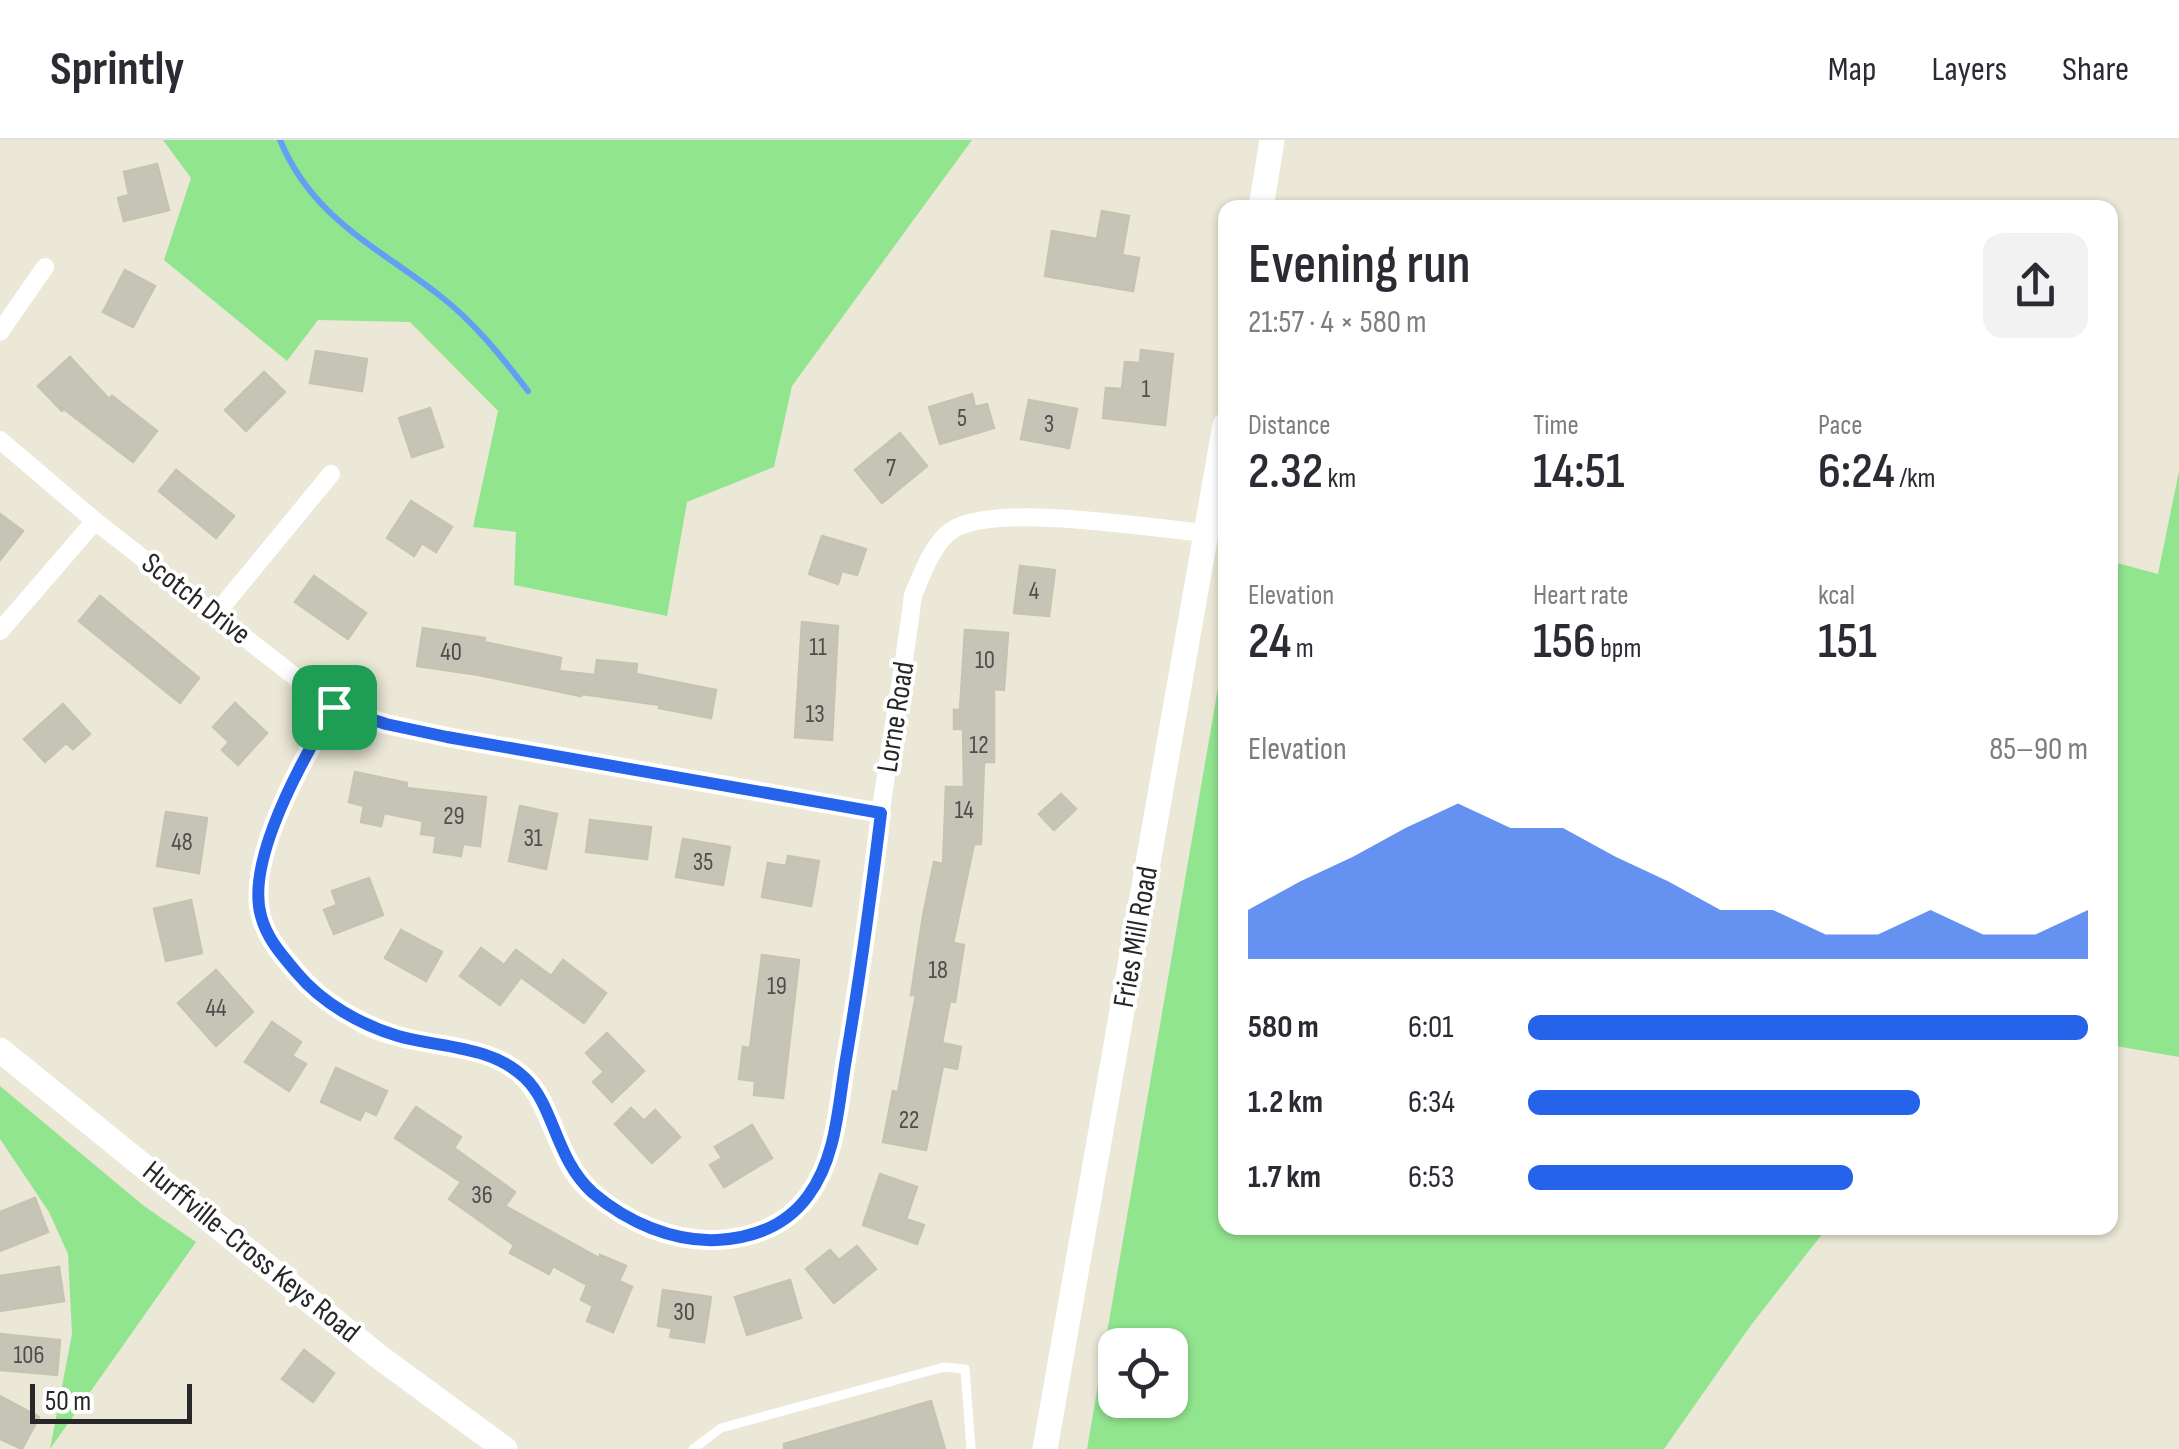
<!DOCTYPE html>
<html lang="en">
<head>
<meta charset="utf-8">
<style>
	body { margin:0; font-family:"Sofia Sans Condensed",sans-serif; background:#f2f2f3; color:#2b2b33; height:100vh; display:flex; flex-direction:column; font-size:38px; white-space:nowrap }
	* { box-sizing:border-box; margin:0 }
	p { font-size:32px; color:#7c7c81 }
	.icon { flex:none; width:55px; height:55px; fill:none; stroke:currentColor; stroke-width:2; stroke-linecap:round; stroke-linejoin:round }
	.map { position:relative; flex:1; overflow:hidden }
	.panel { position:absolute; left:1218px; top:60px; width:900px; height:1035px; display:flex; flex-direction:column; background:#fff; border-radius:20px; box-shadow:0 2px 8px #0004 }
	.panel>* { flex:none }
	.fabs { position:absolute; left:1098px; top:1188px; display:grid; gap:20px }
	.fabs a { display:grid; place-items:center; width:90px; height:90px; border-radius:20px; background:#fff; box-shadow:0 2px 8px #0004; font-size:50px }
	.scale { position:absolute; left:30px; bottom:25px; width:162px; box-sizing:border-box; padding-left:10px; border:5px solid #272727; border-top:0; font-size:28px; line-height:35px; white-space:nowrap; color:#272727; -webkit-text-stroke:8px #fff; paint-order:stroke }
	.pin { position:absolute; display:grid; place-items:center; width:85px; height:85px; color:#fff; margin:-42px; border-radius:20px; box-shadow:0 5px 15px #0006 }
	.round { display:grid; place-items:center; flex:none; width:105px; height:105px; border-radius:20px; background:#f2f2f3 }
	.head { display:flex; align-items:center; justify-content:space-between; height:170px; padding:0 30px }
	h1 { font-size:55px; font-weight:600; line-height:75px }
	.figures { display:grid; grid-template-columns:repeat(3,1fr); gap:15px; height:170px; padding:10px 30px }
	.figures div { display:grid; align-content:center }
	.figures b { font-size:50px; font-weight:600 }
	.figures small { font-size:28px; font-weight:400 }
	.figures p { font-size:28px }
	.chart { height:280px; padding:20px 30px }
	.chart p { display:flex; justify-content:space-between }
	.chart svg { width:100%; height:180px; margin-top:10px; fill:#2563eb; opacity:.7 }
	ul { padding:0 30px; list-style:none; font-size:32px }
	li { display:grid; grid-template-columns:160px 120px 1fr; align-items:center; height:75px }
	li i { height:25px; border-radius:12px; background:#2563eb }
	header { display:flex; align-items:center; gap:60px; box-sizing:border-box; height:140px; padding:0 50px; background:#fff; border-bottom:2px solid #e1e1e2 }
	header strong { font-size:48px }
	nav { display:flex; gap:55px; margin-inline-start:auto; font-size:35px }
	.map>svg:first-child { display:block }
</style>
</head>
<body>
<header>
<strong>Sprintly</strong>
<nav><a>Map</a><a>Layers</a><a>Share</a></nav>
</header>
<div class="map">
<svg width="2179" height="1309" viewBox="0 0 2179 1309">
	<rect width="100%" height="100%" fill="#ebe8d7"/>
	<g fill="#92e58f" fill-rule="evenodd">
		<polygon points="163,0 972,0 792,246 774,327 687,362 667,476 514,445 516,392 473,387 498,271 410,182 318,180 287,221 164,120 191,38"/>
		<polygon points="2179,331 2179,917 2110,905 2110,421 2158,434"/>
		<path d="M 1225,507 L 1225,1088 L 1827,1088 L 1751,1185 L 1664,1309 L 1087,1309 ZM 1115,1205 L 1170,1205 L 1170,1260 L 1115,1260 Z"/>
		<polygon points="0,946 144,1066 196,1102 50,1309 72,1194 68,1114 49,1072 0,999"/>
	</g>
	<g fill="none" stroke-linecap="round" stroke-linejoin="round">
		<path stroke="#62a0f4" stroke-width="6" d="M 280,0 C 313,79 376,106 439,155 C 473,181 502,217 528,251"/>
	</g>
	<g fill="#c5c4b7" stroke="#c5c4b1" stroke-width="2.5">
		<polygon points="157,24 169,70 124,81 118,58 129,55 124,32"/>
		<polygon points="1102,71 1129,76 1122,115 1139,118 1133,151 1045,136 1052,91 1097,99"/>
		<polygon points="125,130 155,146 133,187 103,172"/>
		<polygon points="1141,210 1173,214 1165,285 1103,278 1106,248 1122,249 1125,222 1140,223"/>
		<polygon points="316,211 367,219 362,251 310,243"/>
		<polygon points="70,217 109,259 112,256 157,291 133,322 64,269 62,271 38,246"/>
		<polygon points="264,232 285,252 246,291 225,270"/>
		<polygon points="972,254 975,267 987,264 994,288 940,304 929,267"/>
		<polygon points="1029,260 1077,269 1069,308 1021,299"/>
		<polygon points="430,268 443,307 412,317 399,278"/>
		<polygon points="900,293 927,326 882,363 855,330"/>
		<polygon points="176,330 234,376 216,398 159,351"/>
		<polygon points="411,361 452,387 436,412 422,403 414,416 387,398"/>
		<polygon points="0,374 23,391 0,420"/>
		<polygon points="822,396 866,409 857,435 842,431 838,444 809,434"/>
		<polygon points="1020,426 1055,430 1049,476 1014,473"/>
		<polygon points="314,436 366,473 348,499 295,462"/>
		<polygon points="100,456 199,538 180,563 79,481"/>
		<polygon points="802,482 838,486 832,600 795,597"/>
		<polygon points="423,488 485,498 484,502 561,518 559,531 595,535 597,520 637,524 636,534 716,550 711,578 659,568 660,565 582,554 581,556 479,535 417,526"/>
		<polygon points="965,490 1008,493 1004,550 994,549 994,622 984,622 981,704 974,704 953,803 964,805 955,862 950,861 942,903 961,907 957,929 943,926 926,1010 883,1002 893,951 898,952 916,855 911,855 923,776 934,722 943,724 946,647 964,647 963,589 954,589 954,570 960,570"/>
		<polygon points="235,563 267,593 238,625 222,610 229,602 213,587"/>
		<polygon points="63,564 90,594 73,609 66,603 45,622 24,599"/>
		<polygon points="355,632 407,643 406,648 486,657 480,706 463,704 461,716 434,712 436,696 421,694 423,681 384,673 381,686 361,682 364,666 349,662"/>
		<polygon points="1061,654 1076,669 1054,690 1039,674"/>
		<polygon points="520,666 557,674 546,729 509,721"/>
		<polygon points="166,672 207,678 199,733 157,726"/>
		<polygon points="590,680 651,687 647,719 586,712"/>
		<polygon points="683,699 730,707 723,745 676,737"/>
		<polygon points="788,716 819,721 811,766 762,757 768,723 786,726"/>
		<polygon points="369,738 383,775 334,794 324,770 337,765 332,751"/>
		<polygon points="191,760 202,813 166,821 154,769"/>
		<polygon points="401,790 442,812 426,841 385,818"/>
		<polygon points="481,808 504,825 516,810 551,836 563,820 606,853 584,883 521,837 500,865 460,836"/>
		<polygon points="762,815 799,820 783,958 754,955 755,941 739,939 743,907 750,908"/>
		<polygon points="216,830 253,872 216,906 178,863"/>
		<polygon points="272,882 301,902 292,916 306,924 289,951 245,922"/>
		<polygon points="607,893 644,931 612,962 593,942 604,932 586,913"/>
		<polygon points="336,928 387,951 376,975 365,970 360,980 321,962"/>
		<polygon points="416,967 461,997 454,1008 515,1052 505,1066 599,1118 600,1115 626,1126 619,1141 632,1147 613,1192 587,1181 593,1166 581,1160 587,1145 553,1126 549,1134 510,1113 514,1105 449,1059 461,1042 395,998"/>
		<polygon points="631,968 644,981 655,970 680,997 652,1023 615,984"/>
		<polygon points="752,985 772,1018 724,1047 710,1025 722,1018 715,1007"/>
		<polygon points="880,1034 917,1047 906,1079 924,1085 917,1104 863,1085"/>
		<polygon points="35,1058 48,1092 0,1111 0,1072"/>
		<polygon points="857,1106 876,1129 834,1163 806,1129 830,1110 839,1120"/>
		<polygon points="59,1127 64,1161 0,1171 0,1136"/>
		<polygon points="790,1140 801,1178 747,1195 735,1157"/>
		<polygon points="663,1150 711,1157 704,1202 670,1197 672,1188 658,1186"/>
		<polygon points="0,1194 60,1200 57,1235 0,1230"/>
		<polygon points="304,1210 334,1233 313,1262 282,1239"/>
		<polygon points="0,1256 39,1277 22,1309 0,1299"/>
		<polygon points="931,1261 945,1309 784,1309 784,1304"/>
	</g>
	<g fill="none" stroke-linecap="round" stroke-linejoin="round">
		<polyline stroke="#fff" stroke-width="9" points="693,1309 721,1288 944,1227 965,1229 971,1309"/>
		<g stroke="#fff" stroke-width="18">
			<polyline points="0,192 45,127"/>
			<polyline points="0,300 95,381 334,567 386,584 447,597 881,673"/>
			<polyline points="215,475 331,334"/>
			<polyline points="0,491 95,381"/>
			<path d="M 334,567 C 304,616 247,716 260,775 C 270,818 326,864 364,885 C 383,895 409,900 431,904 C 456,910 482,909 505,923 C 543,946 549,990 569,1026 C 585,1056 630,1083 662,1093 C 713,1109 776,1101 809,1055 C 836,1017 838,967 846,922 C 859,841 870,759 880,677 C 890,603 904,529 913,455 C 922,435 930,410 947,394 C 984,359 1153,389 1207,393"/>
		</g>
		<g stroke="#fff" stroke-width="25">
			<polyline points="1261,68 1272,0"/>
			<polyline points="0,910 378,1216 505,1309"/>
			<polyline points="1045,1309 1225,285"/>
		</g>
	</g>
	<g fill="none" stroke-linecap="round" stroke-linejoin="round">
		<defs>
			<path id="route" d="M 334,567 L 386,584 L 447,597 L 881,673 C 871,755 860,837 846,919 C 838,965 837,1017 808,1056 C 786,1086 754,1098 717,1100 C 673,1102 627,1082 593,1053 C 555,1019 555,967 525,938 C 491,905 440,908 398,896 C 361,885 322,863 297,833 C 282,815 267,799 261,776 C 245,720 305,615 334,567 Z"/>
		</defs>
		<use href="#route" stroke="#fff" stroke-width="20"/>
		<use href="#route" stroke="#2563eb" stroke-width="12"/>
	</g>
	<g text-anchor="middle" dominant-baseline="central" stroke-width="8" stroke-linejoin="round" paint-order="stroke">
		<g font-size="25" fill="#4e4e4b">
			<text x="1146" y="249">1</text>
			<text x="962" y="278">5</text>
			<text x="1049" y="284">3</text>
			<text x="891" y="328">7</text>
			<text x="1034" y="451">4</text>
			<text x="818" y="507">11</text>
			<text x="451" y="512">40</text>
			<text x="985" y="520">10</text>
			<text x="815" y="574">13</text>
			<text x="979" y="605">12</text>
			<text x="964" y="670">14</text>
			<text x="454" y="676">29</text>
			<text x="533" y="698">31</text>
			<text x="182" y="702">48</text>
			<text x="703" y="722">35</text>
			<text x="938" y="830">18</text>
			<text x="777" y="846">19</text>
			<text x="216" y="868">44</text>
			<text x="909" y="980">22</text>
			<text x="482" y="1055">36</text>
			<text x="684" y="1172">30</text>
			<text x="29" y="1215">106</text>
		</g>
		<g font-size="30" fill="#272727" stroke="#fff">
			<text transform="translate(196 459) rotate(38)">Scotch Drive</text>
			<text transform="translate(896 577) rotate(-81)">Lorne Road</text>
			<text transform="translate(1136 797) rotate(-80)">Fries Mill Road</text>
			<text transform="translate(251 1112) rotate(39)">Hurffville-Cross Keys Road</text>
		</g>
	</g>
</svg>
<div class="fabs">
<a><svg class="icon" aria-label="locate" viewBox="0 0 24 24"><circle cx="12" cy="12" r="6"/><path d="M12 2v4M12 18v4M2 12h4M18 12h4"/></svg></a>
</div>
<div class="scale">50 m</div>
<div class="pin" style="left:334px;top:567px;background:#1e9e55"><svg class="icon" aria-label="arrive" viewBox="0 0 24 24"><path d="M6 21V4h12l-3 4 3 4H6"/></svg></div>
<section class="panel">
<div class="head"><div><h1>Evening run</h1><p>21:57 · 4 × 580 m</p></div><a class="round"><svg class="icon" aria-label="share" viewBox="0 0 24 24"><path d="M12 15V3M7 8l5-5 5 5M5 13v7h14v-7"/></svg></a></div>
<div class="figures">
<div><p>Distance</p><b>2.32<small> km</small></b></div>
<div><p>Time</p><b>14:51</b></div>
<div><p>Pace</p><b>6:24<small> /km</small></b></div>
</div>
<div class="figures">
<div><p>Elevation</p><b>24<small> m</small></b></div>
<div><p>Heart rate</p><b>156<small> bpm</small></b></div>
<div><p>kcal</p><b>151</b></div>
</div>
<div class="chart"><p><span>Elevation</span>85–90 m</p>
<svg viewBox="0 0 160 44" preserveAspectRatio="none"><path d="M0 44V32L10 25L20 19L30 12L40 6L50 12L60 12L70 19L80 25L90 32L100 32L110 38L120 38L130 32L140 38L150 38L160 32V44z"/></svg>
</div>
<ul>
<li><b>580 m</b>6:01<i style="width:100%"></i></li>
<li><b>1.2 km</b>6:34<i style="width:70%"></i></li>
<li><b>1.7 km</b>6:53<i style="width:58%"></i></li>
</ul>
</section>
</div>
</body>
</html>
